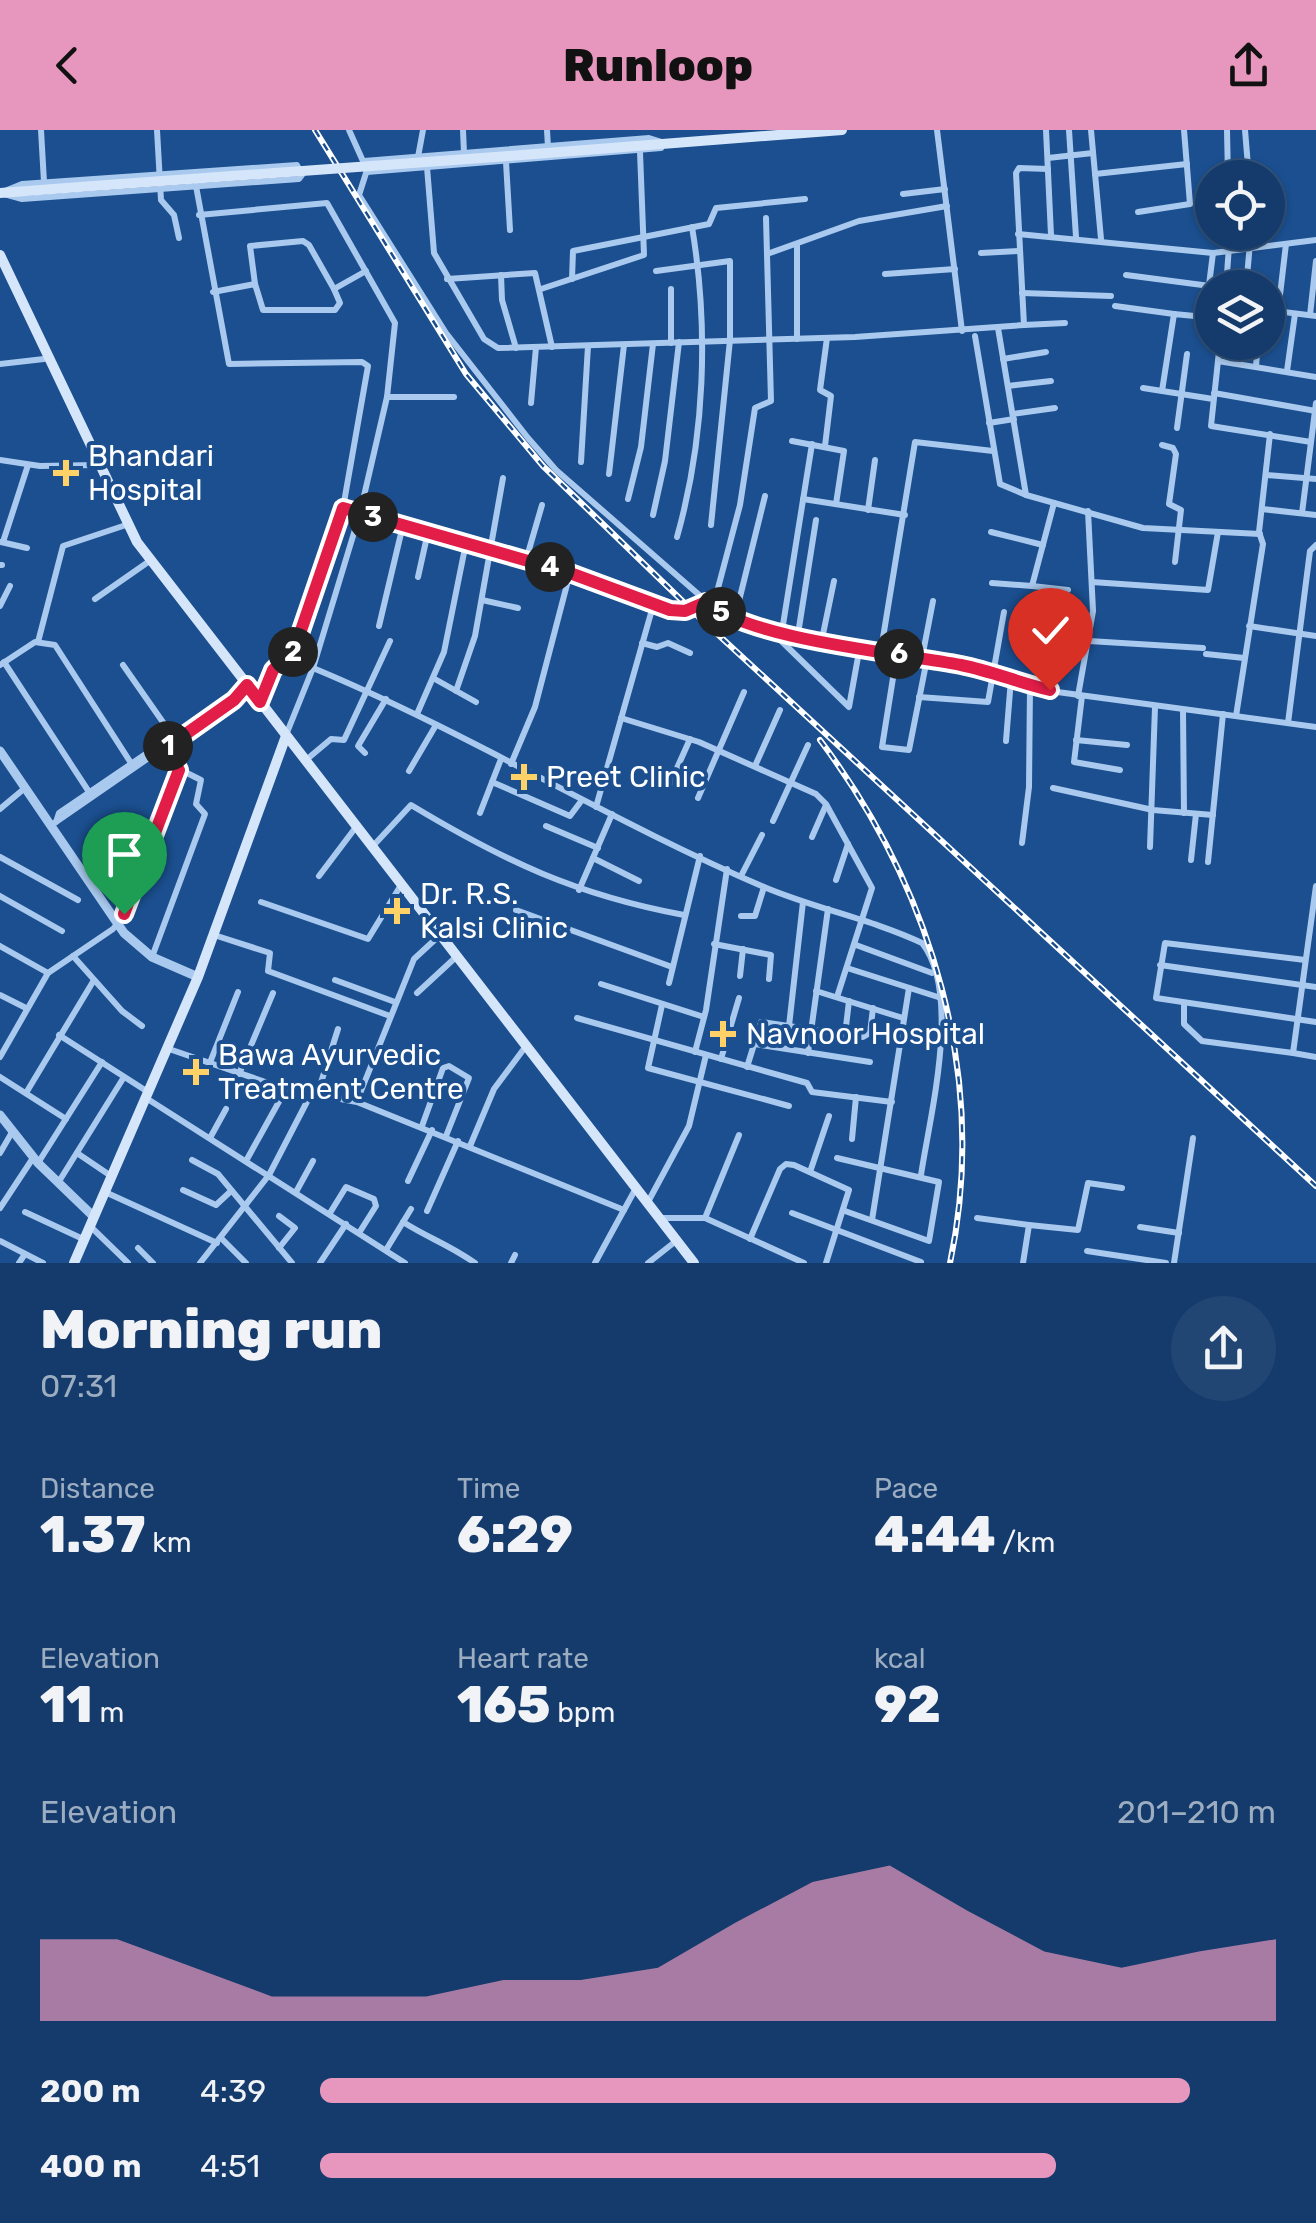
<!DOCTYPE html>
<html lang="en">
<head>
<meta charset="utf-8">
<style>
	body { margin:0; font-family:Rubik,sans-serif; background:#214673; color:#f1f3f6; height:100vh; display:flex; flex-direction:column; font-size:38px; white-space:nowrap }
	* { box-sizing:border-box; margin:0 }
	p { font-size:32px; color:#9dadc1 }
	.icon { flex:none; width:55px; height:55px; fill:none; stroke:currentColor; stroke-width:2; stroke-linecap:round; stroke-linejoin:round }
	.map { position:relative; height:1133px; overflow:hidden }
	.details { display:flex; flex-direction:column; background:#143b6b; flex:1 }
	.details>* { flex:none }
	.fabs { position:absolute; left:1195px; top:30px; display:grid; gap:20px }
	.fabs a { display:grid; place-items:center; width:90px; height:90px; border-radius:50%; background:#143b6b; box-shadow:0 2px 8px #0004,0 0 0 2px #33557e; font-size:50px }
	.pin { position:absolute; display:grid; place-items:center; width:85px; height:85px; color:#fff; margin:-102px -42px; border-radius:50% 50% 50% 0; rotate:-45deg; box-shadow:0 0 10px #0007 }
	.pin .icon { rotate:45deg }
	.km { position:absolute; width:50px; height:50px; margin:-25px; border-radius:50%; background:#222; color:#fff; font-size:28px; line-height:50px; text-align:center }
	.round { display:grid; place-items:center; flex:none; width:105px; height:105px; border-radius:52px; background:#214673 }
	.headline { display:flex; align-items:center; justify-content:space-between; height:170px; padding:0 40px }
	h1 { font-size:55px; font-weight:800; line-height:75px }
	.metrics { display:grid; grid-template-columns:repeat(3,1fr); gap:15px; height:170px; padding:10px 40px }
	.metrics div { display:grid; align-content:center }
	.metrics b { font-size:50px; font-weight:800 }
	.metrics small { font-size:28px; font-weight:400 }
	.metrics p { font-size:28px }
	.chart { height:280px; padding:20px 40px }
	.chart p { display:flex; justify-content:space-between }
	.chart svg { width:100%; height:180px; margin-top:10px; fill:#e797bd; opacity:.7 }
	ul { padding:0 40px; list-style:none; font-size:32px }
	li { display:grid; grid-template-columns:160px 120px 1fr; align-items:center; height:75px }
	li i { height:25px; border-radius:12px; background:#e797bd }
	header { display:flex; justify-content:space-between; align-items:center; height:130px; padding:0 40px; background:#e797bd; color:#111; font-size:45px; font-weight:800 }
	.map>svg:first-child { display:block }
</style>
</head>
<body>
<header><svg class="icon" aria-label="back" viewBox="0 0 24 24"><path d="M15 5l-7 7 7 7"/></svg>Runloop<svg class="icon" aria-label="share" viewBox="0 0 24 24"><path d="M12 15V3M7 8l5-5 5 5M5 13v7h14v-7"/></svg></header>
<div class="map">
<svg width="1316" height="1133" viewBox="0 0 1316 1133">
	<rect width="100%" height="100%" fill="#1b4f8f"/>
	<g fill="none" stroke-linecap="round" stroke-linejoin="round">
		<g stroke="#a9c9ee" stroke-width="6">
			<polyline points="41,0 44,52"/>
			<polyline points="157,0 161,70 174,85 179,108"/>
			<polyline points="349,0 367,40 359,65 446,203 528,308 556,340 713,477 782,501 974,538 1050,561 1316,597"/>
			<polyline points="463,0 464,23"/>
			<polyline points="547,0 548,17"/>
			<polyline points="937,0 962,201"/>
			<polyline points="1046,0 1051,105"/>
			<polyline points="1069,0 1076,107"/>
			<polyline points="1091,0 1101,109"/>
			<polyline points="1227,0 1228,48"/>
			<polyline points="1245,0 1249,48"/>
			<polyline points="418,27 423,0"/>
			<polyline points="1048,28 1093,23"/>
			<polyline points="364,31 649,8 665,13"/>
			<polyline points="506,32 510,100"/>
			<polygon points="297,35 302,45 299,49 22,69 0,63 22,54"/>
			<polyline points="427,37 434,123 484,209 498,218 855,207 1024,195 1016,43 1019,38 1048,39"/>
			<polyline points="367,42 661,18"/>
			<polyline points="1095,44 1187,34"/>
			<polyline points="196,56 229,234 362,232 368,236 343,378 295,519 273,540 260,571"/>
			<polyline points="903,64 945,59"/>
			<polyline points="1138,82 1190,74 1184,0"/>
			<polyline points="199,85 327,73 395,193 387,267 360,383 313,538 286,605"/>
			<polyline points="1018,104 1213,123 1316,110"/>
			<polyline points="797,115 797,209"/>
			<polyline points="981,123 1019,121"/>
			<polyline points="767,124 859,91 947,76"/>
			<polyline points="656,141 730,131 730,210 711,395"/>
			<polyline points="885,144 955,139"/>
			<polyline points="501,145 502,170 516,218"/>
			<polyline points="1126,145 1210,156"/>
			<polyline points="447,149 535,143 552,217"/>
			<polyline points="572,149 573,121 709,94 716,78 805,69"/>
			<polyline points="255,154 250,116 303,111 309,115 334,159"/>
			<polyline points="1226,158 1230,102"/>
			<polyline points="1246,158 1251,102"/>
			<polyline points="541,159 644,125 640,22"/>
			<polyline points="671,159 671,213"/>
			<polyline points="213,162 255,154 263,180 335,180 340,173 334,159 366,141"/>
			<polyline points="1022,163 1111,166"/>
			<polyline points="1115,176 1174,184"/>
			<polyline points="1268,180 1316,186"/>
			<polyline points="1278,182 1286,114"/>
			<polyline points="1310,185 1316,131"/>
			<polyline points="1024,195 1065,193"/>
			<polyline points="998,198 1026,365 1143,398 1260,404"/>
			<polyline points="975,206 1000,354 1026,365"/>
			<polyline points="1220,212 1211,296 1311,312"/>
			<polyline points="1003,229 1046,222"/>
			<polyline points="1218,231 1316,247"/>
			<polyline points="1237,233 1239,212"/>
			<polyline points="0,234 44,229"/>
			<polyline points="1256,236 1258,212"/>
			<polyline points="1287,241 1295,184"/>
			<polyline points="1008,256 1051,251"/>
			<polyline points="1143,258 1213,269"/>
			<polyline points="1162,261 1174,184 1205,187 1213,123"/>
			<polyline points="1214,263 1316,281"/>
			<polyline points="387,267 454,267"/>
			<polyline points="531,273 536,217"/>
			<polyline points="1013,284 1055,278"/>
			<polyline points="989,293 1014,289"/>
			<polyline points="1177,298 1187,224"/>
			<polyline points="792,311 844,321 836,374"/>
			<polyline points="1162,315 1173,318 1176,324 1169,374 1181,380 1175,432"/>
			<polyline points="825,316 831,266 820,260 827,208"/>
			<polyline points="0,330 40,336 96,335"/>
			<polyline points="581,332 588,216"/>
			<polyline points="609,344 624,215"/>
			<polyline points="1266,345 1316,349"/>
			<polyline points="628,369 641,317 653,214"/>
			<polyline points="803,369 905,385"/>
			<polyline points="343,378 570,443 670,480 682,481 706,472"/>
			<polyline points="1262,379 1316,385"/>
			<polyline points="868,380 875,330"/>
			<polyline points="1302,383 1316,273"/>
			<polyline points="653,385 665,331 679,212"/>
			<polyline points="991,402 1043,415"/>
			<path d="M 677,407 C 705,308 709,198 692,97"/>
			<polyline points="1,412 27,418"/>
			<polyline points="3,412 28,335"/>
			<polyline points="526,430 542,375"/>
			<polyline points="0,435 2,435"/>
			<polyline points="418,447 428,402"/>
			<polyline points="1092,452 1208,460 1218,402"/>
			<polyline points="992,453 1032,456 1054,373"/>
			<polyline points="1032,456 1068,460"/>
			<polyline points="95,469 151,430"/>
			<polyline points="482,470 518,478"/>
			<polyline points="0,476 10,456"/>
			<polyline points="713,477 740,375 755,278 771,271 766,88"/>
			<polyline points="735,487 765,366"/>
			<polyline points="379,496 403,395"/>
			<polyline points="1249,496 1316,506"/>
			<polyline points="769,499 849,577 860,516"/>
			<polyline points="782,501 812,314"/>
			<polyline points="798,504 816,390"/>
			<polyline points="822,509 834,451"/>
			<polyline points="1089,511 1203,518"/>
			<polyline points="38,512 63,416 126,395"/>
			<polyline points="642,513 657,517 668,513 690,523"/>
			<polyline points="881,520 915,312 993,321"/>
			<polyline points="897,523 882,617 909,620 927,529"/>
			<polyline points="1206,524 1244,528"/>
			<polyline points="922,528 933,471"/>
			<polyline points="4,532 91,665"/>
			<polyline points="0,535 35,512 55,515 131,633"/>
			<polyline points="123,535 174,608"/>
			<path d="M 313,538 C 467,602 610,691 764,757 C 816,779 871,789 922,813 C 962,864 930,985 921,1045"/>
			<polyline points="433,548 476,572"/>
			<polyline points="456,561 475,506 503,348"/>
			<polyline points="1052,561 1062,506"/>
			<polyline points="1078,566 1093,481 1088,381"/>
			<polyline points="1082,566 1074,632 1120,640"/>
			<polyline points="919,567 988,572 1004,482"/>
			<polyline points="1183,580 1184,683"/>
			<polyline points="417,584 444,522 466,413"/>
			<polyline points="1236,586 1263,414 1259,402 1270,304"/>
			<polyline points="621,588 699,612 816,664 826,674 872,758 837,867"/>
			<polyline points="1288,593 1310,421 1316,415"/>
			<polyline points="1076,610 1127,615"/>
			<polyline points="1006,611 1011,549"/>
			<polyline points="365,623 358,616 386,569"/>
			<polyline points="306,630 331,609 344,610 390,511"/>
			<polyline points="511,634 535,577 570,443"/>
			<polyline points="755,636 780,580"/>
			<polyline points="409,641 436,595"/>
			<polyline points="492,652 570,686 582,670"/>
			<polyline points="669,656 690,609"/>
			<polyline points="1053,658 1153,680 1213,685"/>
			<polyline points="698,668 744,562"/>
			<polyline points="596,677 653,476"/>
			<polyline points="0,679 25,658"/>
			<polyline points="480,683 501,629"/>
			<polyline points="773,691 808,615"/>
			<polyline points="56,692 59,683 247,555"/>
			<polyline points="53,694 234,569 238,562"/>
			<polyline points="546,696 598,718"/>
			<polyline points="812,707 826,675"/>
			<polyline points="1022,713 1029,657 1030,556"/>
			<path d="M 373,716 L 411,675 C 504,731 576,765 684,785"/>
			<polyline points="1150,717 1155,577"/>
			<polyline points="0,727 78,770"/>
			<polyline points="593,728 639,751"/>
			<polyline points="1191,730 1196,684"/>
			<polyline points="1208,732 1223,584"/>
			<polyline points="319,746 356,697"/>
			<polyline points="741,746 762,705"/>
			<polyline points="836,750 848,714"/>
			<polyline points="579,760 612,684"/>
			<polyline points="0,766 62,801"/>
			<polyline points="261,772 368,809 401,755"/>
			<polyline points="516,780 672,837"/>
			<polyline points="741,786 755,786 764,757"/>
			<polyline points="214,805 270,823 268,841 390,886"/>
			<polyline points="714,814 771,825 769,849"/>
			<polyline points="856,815 932,843"/>
			<polyline points="0,816 48,843"/>
			<polyline points="73,826 122,881 142,896"/>
			<polyline points="152,827 205,684 196,674 201,650 179,639"/>
			<polyline points="1305,830 1165,813 1156,868 1316,892"/>
			<polyline points="1160,835 1316,857"/>
			<polyline points="847,838 938,867"/>
			<polyline points="740,846 743,819"/>
			<polyline points="335,850 395,872"/>
			<polyline points="669,853 700,726"/>
			<polyline points="601,854 704,887"/>
			<polyline points="816,861 903,888"/>
			<polyline points="417,863 456,827"/>
			<polyline points="0,865 26,878"/>
			<polyline points="662,875 648,938 789,976"/>
			<polyline points="1184,876 1184,894 1202,911 1293,923 1316,756"/>
			<polyline points="577,888 807,953 812,962 892,972"/>
			<polyline points="789,896 803,772"/>
			<polyline points="59,905 148,962"/>
			<polyline points="845,905 849,871"/>
			<polyline points="755,914 870,932"/>
			<polyline points="169,919 286,959 357,972 624,1080"/>
			<polyline points="695,922 706,880 727,739"/>
			<polyline points="808,923 828,779"/>
			<polyline points="1293,923 1316,927"/>
			<polyline points="0,927 48,843 113,799 124,785 179,639 165,618"/>
			<polyline points="721,929 739,868"/>
			<polyline points="209,935 238,862"/>
			<polyline points="747,937 761,892 863,907 870,903 873,878"/>
			<polyline points="239,944 273,863"/>
			<polyline points="0,947 66,989"/>
			<polyline points="318,962 338,899"/>
			<polyline points="26,963 94,850"/>
			<polyline points="146,968 405,1133"/>
			<polyline points="357,971 414,829 440,805"/>
			<polyline points="422,996 443,938 449,936 469,948 446,1006"/>
			<polyline points="210,1008 226,979"/>
			<polyline points="852,1009 856,967"/>
			<polyline points="470,1016 494,959 526,916"/>
			<polyline points="0,1023 11,1004"/>
			<polyline points="77,1023 111,1046"/>
			<polyline points="837,1028 939,1052 929,1111 845,1081"/>
			<polyline points="192,1030 218,1044 292,1133"/>
			<polyline points="246,1031 286,959"/>
			<polyline points="38,1033 102,932"/>
			<polyline points="810,1042 829,986"/>
			<polyline points="408,1051 432,1000"/>
			<polyline points="58,1053 124,947"/>
			<polyline points="183,1060 216,1075 231,1061"/>
			<polyline points="105,1062 217,1113"/>
			<polyline points="296,1062 313,1031"/>
			<polyline points="648,1072 689,996 706,925"/>
			<polyline points="0,1078 33,1028"/>
			<polyline points="427,1081 458,1011"/>
			<polyline points="25,1082 83,1109"/>
			<polyline points="330,1083 346,1057 374,1069 376,1076 359,1103"/>
			<polyline points="792,1083 921,1132"/>
			<polyline points="661,1088 705,1088 804,1133"/>
			<polyline points="705,1088 739,1005"/>
			<polyline points="977,1088 1029,1095 1023,1133"/>
			<polyline points="872,1090 909,858"/>
			<path d="M 403,1092 C 430,1109 448,1114 475,1133"/>
			<polyline points="1029,1095 1078,1100 1088,1053 1122,1058"/>
			<polyline points="90,1096 128,1133"/>
			<polyline points="1140,1097 1179,1103"/>
			<polyline points="221,1108 246,1133"/>
			<polyline points="750,1109 780,1039 786,1034 794,1035 849,1060 826,1133"/>
			<polyline points="0,1111 43,1133"/>
			<polyline points="138,1118 153,1133"/>
			<polyline points="279,1118 295,1098 279,1086"/>
			<polyline points="386,1120 411,1079"/>
			<polyline points="1087,1121 1166,1133"/>
			<polyline points="19,1133 25,1124"/>
			<polyline points="200,1133 269,1045 312,962"/>
			<polyline points="320,1133 346,1094"/>
			<polyline points="511,1133 515,1125"/>
			<polyline points="595,1133 636,1058"/>
			<polyline points="648,1133 676,1111"/>
			<polyline points="1174,1133 1193,1008"/>
		</g>
		<g stroke="#a9c9ee" stroke-width="9">
			<polyline points="0,621 124,803 152,827 198,847"/>
			<polyline points="0,985 38,1033 94,1087"/>
		</g>
		<g stroke="#d6e6fa" stroke-width="10">
			<polyline points="509,26 842,0"/>
			<polyline points="0,63 107,55"/>
			<polyline points="0,125 137,412 694,1133"/>
			<polyline points="74,1133 198,847 286,606"/>
		</g>
		<defs>
			<g id="rail">
				<polyline points="315,0 466,244 543,336 700,488 1316,1056"/>
				<path d="M 820,610 C 932,759 989,948 950,1133"/>
			</g>
		</defs>
		<use href="#rail" stroke="#fff" stroke-width="6"/>
		<use href="#rail" stroke="#1b4f8f" stroke-width="2.5" stroke-dasharray="8" stroke-linecap="butt"/>
		<polyline stroke="#d6e6fa" stroke-width="10" points="107,55 509,26"/>
	</g>
	<g fill="none" stroke-linecap="round" stroke-linejoin="round">
		<defs>
			<path id="route" d="M 124,784 L 179,640 L 166,618 L 234,570 L 247,555 L 260,572 L 273,540 L 295,518 L 343,378 L 570,443 L 670,480 L 685,481 L 706,472 C 751,510 899,523 961,535 C 991,541 1020,553 1050,560"/>
		</defs>
		<use href="#route" stroke="#fff" stroke-width="20"/>
		<use href="#route" stroke="#e11d48" stroke-width="12"/>
	</g>
	<g fill="#ffd166" stroke="#1b4f8f" stroke-width="4">
		<path d="M61 328h10v10h10v10h-10v10h-10v-10h-10v-10h10z"/>
		<path d="M519 632h10v10h10v10h-10v10h-10v-10h-10v-10h10z"/>
		<path d="M392 766h10v10h10v10h-10v10h-10v-10h-10v-10h10z"/>
		<path d="M718 889h10v10h10v10h-10v10h-10v-10h-10v-10h10z"/>
		<path d="M191 927h10v10h10v10h-10v10h-10v-10h-10v-10h10z"/>
	</g>
	<g text-anchor="middle" dominant-baseline="central" stroke-width="8" stroke-linejoin="round" paint-order="stroke">
		<g font-size="30" fill="#fff" stroke="#1b4f8f" text-anchor="start">
			<text x="88" y="326">Bhandari<tspan x="88" dy="34">Hospital</tspan></text>
			<text x="546" y="647">Preet Clinic</text>
			<text x="420" y="764">Dr. R.S.<tspan x="420" dy="34">Kalsi Clinic</tspan></text>
			<text x="746" y="904">Navnoor Hospital</text>
			<text x="218" y="925">Bawa Ayurvedic<tspan x="218" dy="34">Treatment Centre</tspan></text>
		</g>
	</g>
</svg>
<div class="fabs">
<a><svg class="icon" aria-label="locate" viewBox="0 0 24 24"><circle cx="12" cy="12" r="6"/><path d="M12 2v4M12 18v4M2 12h4M18 12h4"/></svg></a>
<a><svg class="icon" aria-label="layers" viewBox="0 0 24 24"><path d="M12 4l9 5-9 5-9-5zM3 14l9 5 9-5"/></svg></a>
</div>
<div class="pin" style="left:124px;top:784px;background:#1e9e55"><svg class="icon" aria-label="arrive" viewBox="0 0 24 24"><path d="M6 21V4h12l-3 4 3 4H6"/></svg></div>
<div class="pin" style="left:1050px;top:560px;background:#d93025"><svg class="icon" aria-label="check" viewBox="0 0 24 24"><path d="M5 12l5 5 9-10"/></svg></div>
<b class="km" style="left:168px;top:616px">1</b>
<b class="km" style="left:293px;top:522px">2</b>
<b class="km" style="left:373px;top:387px">3</b>
<b class="km" style="left:550px;top:437px">4</b>
<b class="km" style="left:721px;top:482px">5</b>
<b class="km" style="left:899px;top:524px">6</b>
</div>
<section class="details">
<div class="headline"><div><h1>Morning run</h1><p>07:31</p></div><a class="round"><svg class="icon" aria-label="share" viewBox="0 0 24 24"><path d="M12 15V3M7 8l5-5 5 5M5 13v7h14v-7"/></svg></a></div>
<div class="metrics">
<div><p>Distance</p><b>1.37<small> km</small></b></div>
<div><p>Time</p><b>6:29</b></div>
<div><p>Pace</p><b>4:44<small> /km</small></b></div>
</div>
<div class="metrics">
<div><p>Elevation</p><b>11<small> m</small></b></div>
<div><p>Heart rate</p><b>165<small> bpm</small></b></div>
<div><p>kcal</p><b>92</b></div>
</div>
<div class="chart"><p><span>Elevation</span>201–210 m</p>
<svg viewBox="0 0 160 44" preserveAspectRatio="none"><path d="M0 44V24L10 24L20 31L30 38L40 38L50 38L60 34L70 34L80 31L90 20L100 10L110 6L120 17L130 27L140 31L150 27L160 24V44z"/></svg>
</div>
<ul>
<li><b>200 m</b>4:39<i style="width:91%"></i></li>
<li><b>400 m</b>4:51<i style="width:77%"></i></li>
</ul>
</section>
</body>
</html>
